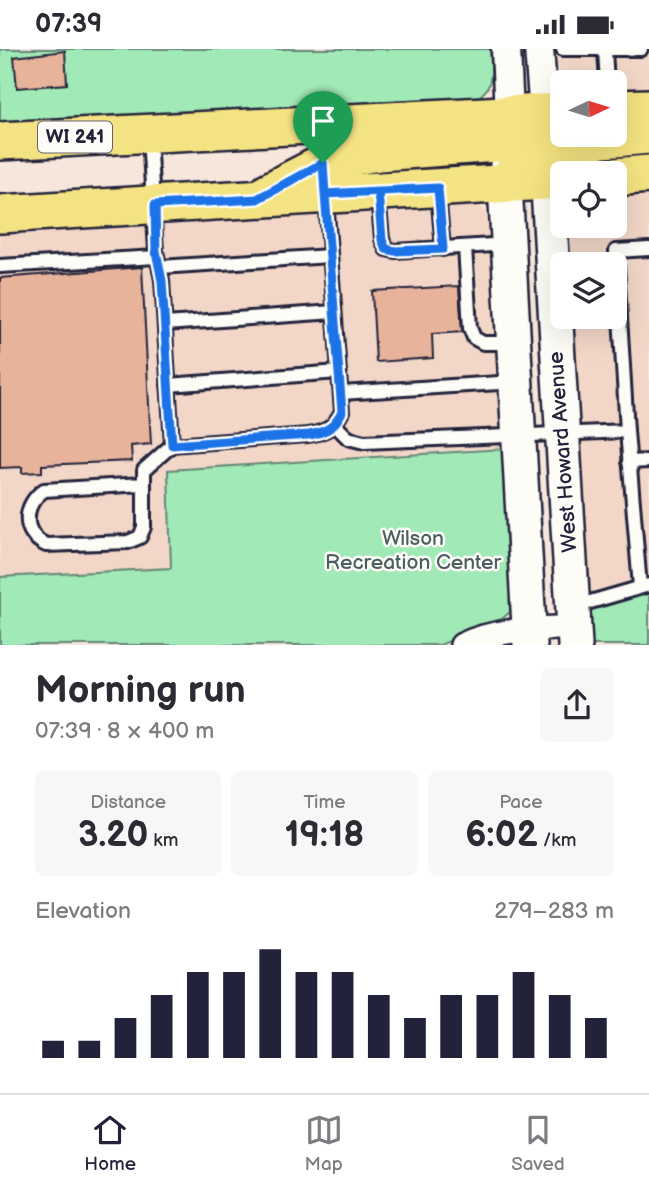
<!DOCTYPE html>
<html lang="en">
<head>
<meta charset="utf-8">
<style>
	body { margin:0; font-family:"Balsamiq Sans",sans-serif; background:#f7f7f7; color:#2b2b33; height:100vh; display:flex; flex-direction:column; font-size:26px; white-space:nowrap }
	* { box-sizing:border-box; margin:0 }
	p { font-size:23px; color:#7c7c81 }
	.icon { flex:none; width:38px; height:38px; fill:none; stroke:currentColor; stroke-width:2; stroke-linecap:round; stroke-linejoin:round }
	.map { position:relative; height:596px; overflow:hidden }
	.drawer { display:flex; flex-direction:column; background:#fff; flex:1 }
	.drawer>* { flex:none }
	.needle { width:46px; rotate:86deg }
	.fabs { position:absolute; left:550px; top:21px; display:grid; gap:14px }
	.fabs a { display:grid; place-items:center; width:77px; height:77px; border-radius:10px; background:#fff; box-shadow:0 7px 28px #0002; font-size:35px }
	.pin { position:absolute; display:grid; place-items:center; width:60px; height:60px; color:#fff; margin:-72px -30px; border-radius:50% 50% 50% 0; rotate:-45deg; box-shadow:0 0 7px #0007 }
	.pin .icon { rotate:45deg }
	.round { display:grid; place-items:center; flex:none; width:74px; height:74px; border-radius:10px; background:#f7f7f7 }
	.overview { display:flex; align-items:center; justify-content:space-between; height:119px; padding:0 35px }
	h1 { font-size:38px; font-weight:700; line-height:52px }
	.metrics { display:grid; grid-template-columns:repeat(3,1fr); gap:10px; height:119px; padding:7px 35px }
	.metrics div { display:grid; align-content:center; border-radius:10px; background:#f7f7f7; text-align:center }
	.metrics b { font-size:35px; font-weight:700 }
	.metrics small { font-size:19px; font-weight:400 }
	.metrics p { font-size:19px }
	.chart { height:196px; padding:14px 35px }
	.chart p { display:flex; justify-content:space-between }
	.chart svg { width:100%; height:126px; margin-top:7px; stroke:#22223b; stroke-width:6 }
	.status { display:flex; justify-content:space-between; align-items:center; height:49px; padding:0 35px; background:#fff; direction:ltr }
	.status svg { height:19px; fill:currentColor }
	.tabs { display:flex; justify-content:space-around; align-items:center; height:98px; border-top:2px solid #e1e1e2; background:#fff; font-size:19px; color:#7c7c81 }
	.tabs a { display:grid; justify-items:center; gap:4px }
	.tabs .on { color:#22223b }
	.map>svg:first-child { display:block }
</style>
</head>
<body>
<div class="status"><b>07:39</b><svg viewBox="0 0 49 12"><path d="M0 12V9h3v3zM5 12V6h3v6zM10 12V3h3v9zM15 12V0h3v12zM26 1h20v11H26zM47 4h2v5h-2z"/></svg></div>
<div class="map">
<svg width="649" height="596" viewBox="0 0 649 596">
	<rect width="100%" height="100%" fill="#f7e6db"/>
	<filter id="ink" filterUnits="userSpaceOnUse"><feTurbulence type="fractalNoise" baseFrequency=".0143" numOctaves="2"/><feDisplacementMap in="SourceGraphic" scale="14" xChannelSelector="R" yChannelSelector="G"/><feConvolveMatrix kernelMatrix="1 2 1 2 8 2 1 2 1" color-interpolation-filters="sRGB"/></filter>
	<g filter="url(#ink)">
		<g fill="#f2d7c8">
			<polygon points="556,0 649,0 649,40 614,42 614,33 562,34 558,26"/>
			<polygon points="649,141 649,543 586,547 571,268 614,268 614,215 569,215 567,177 614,177 614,143"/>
			<polygon points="466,152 477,155 485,162 489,174 503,400 168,421 172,519 0,528 0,178"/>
		</g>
		<g fill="#a1e9b6" stroke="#628678" stroke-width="2">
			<path d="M 0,0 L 490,0 C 491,20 496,39 475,50 L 0,76 Z"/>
			<polygon points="503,400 511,562 502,570 440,596 0,596 0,528 171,519 168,421"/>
			<polygon points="649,543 649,596 589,596 586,547"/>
		</g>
		<g fill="#e8b39b" stroke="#22223b" stroke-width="2">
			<polygon points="65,2 67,35 17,39 14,8"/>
			<polygon points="142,218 151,395 131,397 132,412 42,416 42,423 22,424 22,418 0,419 0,229"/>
			<polygon points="459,237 462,283 432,285 433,309 376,313 372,242"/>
		</g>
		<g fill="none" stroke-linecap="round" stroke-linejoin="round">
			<defs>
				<g id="service">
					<polyline points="563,0 641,0"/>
					<polyline points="605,2 607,33"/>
					<polyline points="149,88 156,202 162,231 172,396"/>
					<polyline points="438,143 443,200"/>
					<polyline points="378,147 382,190 386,200 395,202 509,195"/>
					<polyline points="465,198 470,279 474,289 483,294 513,294"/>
					<polyline points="0,217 157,208"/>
					<polyline points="160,218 330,207"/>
					<polyline points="165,275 334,263"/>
					<polyline points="168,336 339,323"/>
					<polyline points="341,344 515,333"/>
					<polyline points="335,376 348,389 364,393 627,382 616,202 649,200"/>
					<polyline points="627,382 640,538"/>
					<polyline points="629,413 649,412"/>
					<path d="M 143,435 L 44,441 C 23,456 21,484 46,496 L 128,493 L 140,488 L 144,478 L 144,421 L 172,396 L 308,386 C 326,383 334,379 342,363 L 326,150"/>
					<polyline points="573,558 649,536"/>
				</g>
				<path id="minor" d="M 462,596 C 495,580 537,580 574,578"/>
				<g id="tertiary">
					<polyline points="506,0 509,66"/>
					<polyline points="539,0 544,64"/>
				</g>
				<g id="secondary">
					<polyline points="546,106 575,596"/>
					<polyline points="508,107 505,135 530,596"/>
				</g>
				<g id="primary">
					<polyline points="614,60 649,59"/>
					<polyline points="0,92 562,63"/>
					<polyline points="514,122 520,114 545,95 649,86"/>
					<polyline points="614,128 649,125"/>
					<polyline points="268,143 330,111 379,103 509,93 536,76 544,64"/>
					<polyline points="0,165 562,131"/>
				</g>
			</defs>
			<use href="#service" stroke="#22223b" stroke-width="18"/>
			<use href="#minor" stroke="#22223b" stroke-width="28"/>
			<use href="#tertiary" stroke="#22223b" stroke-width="33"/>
			<use href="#secondary" stroke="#22223b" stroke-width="38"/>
			<use href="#primary" stroke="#22223b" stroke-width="42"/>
			<use href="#service" stroke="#fdfcf7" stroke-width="12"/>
			<use href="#minor" stroke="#fdfcf7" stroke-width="23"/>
			<use href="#tertiary" stroke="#fdfcf7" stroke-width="28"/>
			<use href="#secondary" stroke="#fdfcf7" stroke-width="33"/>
			<use href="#primary" stroke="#f4e382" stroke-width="37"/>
		</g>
	</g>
	<g fill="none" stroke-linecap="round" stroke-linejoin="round" filter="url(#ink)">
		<defs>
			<path id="route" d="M 323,114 L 257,150 L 155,156 L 156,202 L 162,232 L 172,396 L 309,386 C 326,383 334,379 342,363 L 325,145 L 438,139 L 443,200 L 395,202 L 386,200 L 382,191 L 378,142 L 325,145 L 323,114"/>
		</defs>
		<use href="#route" stroke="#fff" stroke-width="14"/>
		<use href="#route" stroke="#1a73e8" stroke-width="9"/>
	</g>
	<g text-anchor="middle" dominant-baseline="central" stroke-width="5" stroke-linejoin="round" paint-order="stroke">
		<rect fill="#fdfcf7" stroke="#646373" stroke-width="2" x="38" y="72.5" width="74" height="31" rx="5"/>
		<g font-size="19" font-weight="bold" fill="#22223b">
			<text x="75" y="88">WI 241</text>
		</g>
		<g font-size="21" fill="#22223b" stroke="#fdfcf7">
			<text transform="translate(563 403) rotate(-94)">West Howard Avenue</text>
		</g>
		<g font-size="21" fill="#485e60" stroke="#fdfcf7">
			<text x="413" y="489">Wilson<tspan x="413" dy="24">Recreation Center</tspan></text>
		</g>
	</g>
</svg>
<div class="fabs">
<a><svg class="needle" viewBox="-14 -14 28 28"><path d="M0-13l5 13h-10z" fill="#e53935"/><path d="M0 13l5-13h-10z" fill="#7c7c81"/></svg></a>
<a><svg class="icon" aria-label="locate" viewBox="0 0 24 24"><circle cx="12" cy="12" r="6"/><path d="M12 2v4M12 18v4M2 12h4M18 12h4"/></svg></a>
<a><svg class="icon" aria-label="layers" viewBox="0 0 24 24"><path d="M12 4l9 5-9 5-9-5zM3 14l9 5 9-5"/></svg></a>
</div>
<div class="pin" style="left:323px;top:114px;background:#1e9e55"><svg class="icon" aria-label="arrive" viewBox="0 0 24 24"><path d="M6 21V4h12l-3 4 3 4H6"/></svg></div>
</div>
<section class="drawer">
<div class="overview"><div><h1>Morning run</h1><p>07:39 · 8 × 400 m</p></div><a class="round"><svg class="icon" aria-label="share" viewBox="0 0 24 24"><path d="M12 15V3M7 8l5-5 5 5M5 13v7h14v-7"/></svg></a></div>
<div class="metrics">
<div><p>Distance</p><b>3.20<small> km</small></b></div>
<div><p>Time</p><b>19:18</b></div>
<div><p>Pace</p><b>6:02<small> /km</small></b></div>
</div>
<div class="chart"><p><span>Elevation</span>279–283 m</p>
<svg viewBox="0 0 160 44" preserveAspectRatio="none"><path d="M5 44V38M15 44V38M25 44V30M35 44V22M45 44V14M55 44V14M65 44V6M75 44V14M85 44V14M95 44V22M105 44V30M115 44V22M125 44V22M135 44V14M145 44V22M155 44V30"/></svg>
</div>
</section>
<nav class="tabs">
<a class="on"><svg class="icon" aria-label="home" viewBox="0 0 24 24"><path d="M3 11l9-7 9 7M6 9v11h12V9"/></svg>Home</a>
<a><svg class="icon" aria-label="map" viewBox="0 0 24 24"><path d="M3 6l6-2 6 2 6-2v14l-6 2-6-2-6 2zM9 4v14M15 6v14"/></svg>Map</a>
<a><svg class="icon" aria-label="saved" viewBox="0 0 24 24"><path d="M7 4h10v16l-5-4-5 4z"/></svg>Saved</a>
</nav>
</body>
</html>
